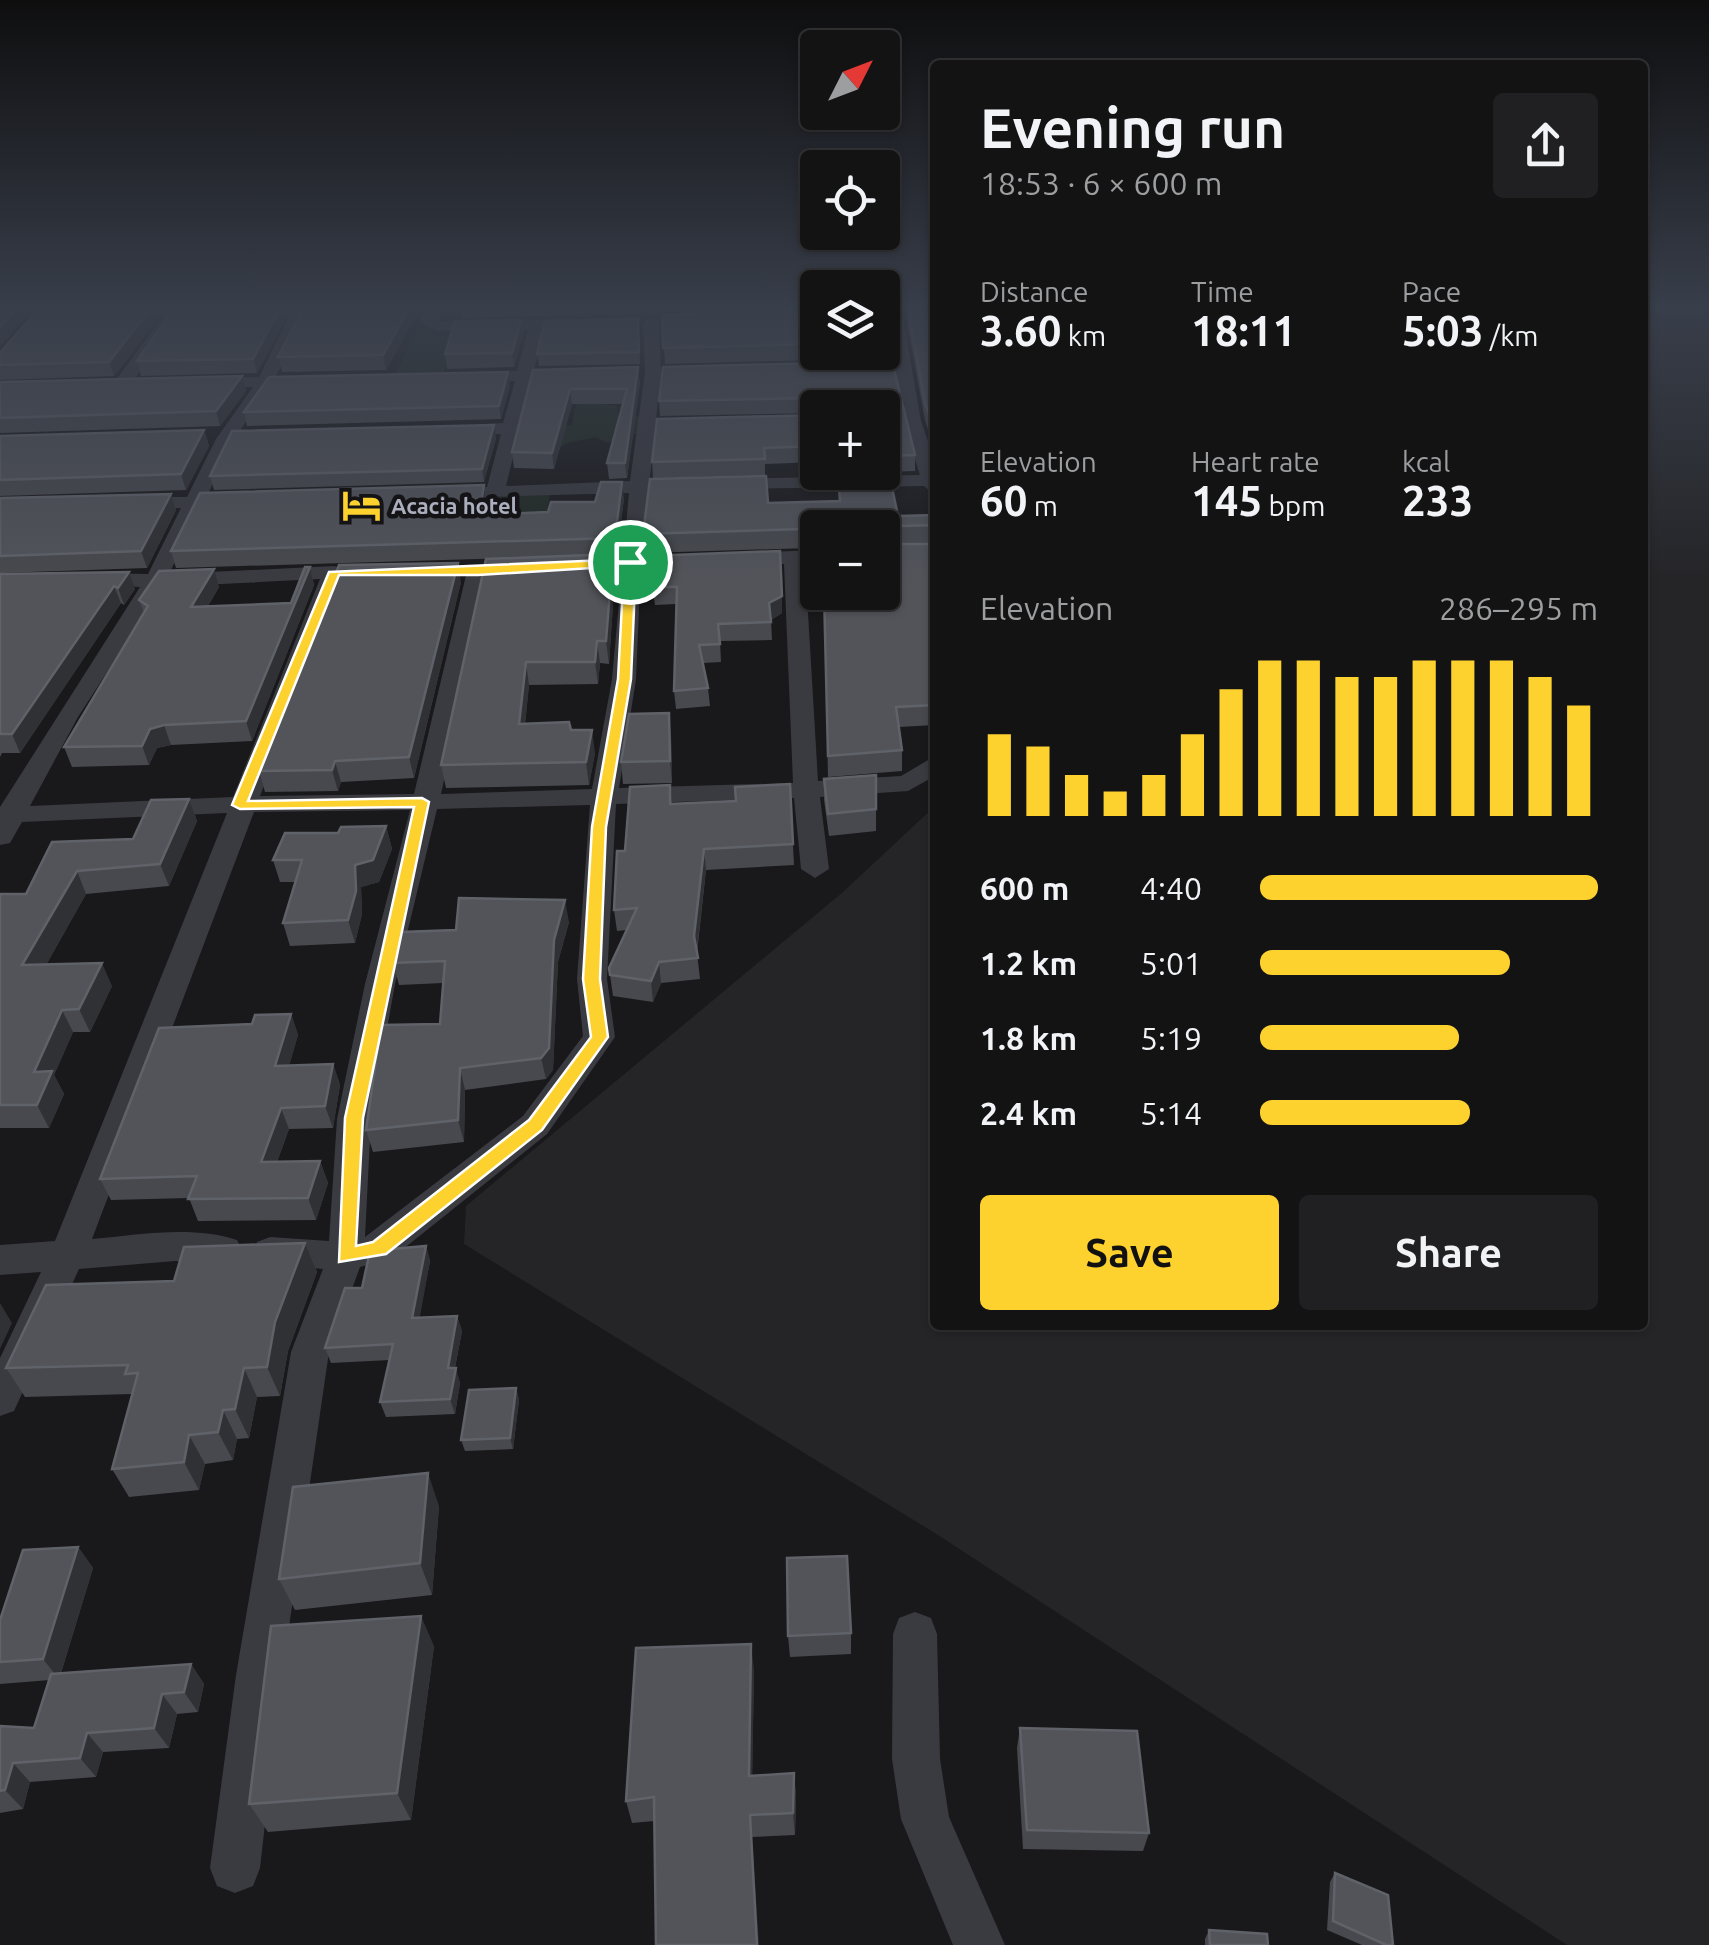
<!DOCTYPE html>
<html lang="en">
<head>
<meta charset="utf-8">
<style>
	body { margin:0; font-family:Ubuntu,sans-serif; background:#202022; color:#f1f3f6; height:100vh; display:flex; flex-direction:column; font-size:38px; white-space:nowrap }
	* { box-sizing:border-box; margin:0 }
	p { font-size:32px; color:#9d9ea0 }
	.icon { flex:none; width:55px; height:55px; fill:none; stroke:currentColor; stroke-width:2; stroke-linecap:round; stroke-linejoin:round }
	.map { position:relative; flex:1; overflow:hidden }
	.side { position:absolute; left:930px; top:60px; width:718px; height:1270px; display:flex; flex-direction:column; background:#131314; border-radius:10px; box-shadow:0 2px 8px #0004,0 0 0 2px #323234 }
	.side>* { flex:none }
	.needle { width:65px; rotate:48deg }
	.fabs { position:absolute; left:800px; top:30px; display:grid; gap:20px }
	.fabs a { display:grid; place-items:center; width:100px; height:100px; border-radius:10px; background:#131314; box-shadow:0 2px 8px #0004,0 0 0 2px #323234; font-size:50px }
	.pin { position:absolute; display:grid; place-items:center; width:85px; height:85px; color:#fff; margin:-42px; border:5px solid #fff; border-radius:50%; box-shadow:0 2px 10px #0007 }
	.round { display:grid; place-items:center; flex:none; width:105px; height:105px; border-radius:10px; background:#202022 }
	.headline { display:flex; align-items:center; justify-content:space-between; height:170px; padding:0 50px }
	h1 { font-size:55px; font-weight:600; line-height:75px }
	.figures { display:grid; grid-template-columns:repeat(3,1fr); gap:15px; height:170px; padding:10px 50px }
	.figures div { display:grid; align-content:center }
	.figures b { font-size:42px; font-weight:600 }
	.figures small { font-size:28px; font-weight:400 }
	.figures p { font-size:28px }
	.chart { height:280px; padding:20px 50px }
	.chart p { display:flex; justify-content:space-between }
	.chart svg { width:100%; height:180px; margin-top:10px; stroke:#fdd22f; stroke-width:6 }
	.action { display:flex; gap:20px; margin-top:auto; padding:20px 50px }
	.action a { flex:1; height:115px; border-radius:10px; background:#fdd22f; color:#111; font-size:40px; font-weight:600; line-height:115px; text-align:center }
	.action a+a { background:#202022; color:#f1f3f6 }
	ul { padding:0 50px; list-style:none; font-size:32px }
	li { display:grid; grid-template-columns:160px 120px 1fr; align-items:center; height:75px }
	li i { height:25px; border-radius:12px; background:#fdd22f }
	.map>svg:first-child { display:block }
</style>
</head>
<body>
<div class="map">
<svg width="1709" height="1945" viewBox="0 0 1709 1945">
	<rect width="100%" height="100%" fill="#19191b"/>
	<polygon fill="#252528" points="1643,307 1709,307 1709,1945 1567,1945 938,1535 464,1244 466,1206 843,892 935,806 935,1325 1642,1325"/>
	<g fill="#202a23">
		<polygon points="415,334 454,336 443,375 394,376"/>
		<polygon points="577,401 617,406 619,420 645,414 639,434 612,436 614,440 607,443 596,437 567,443 554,452 515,429 572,425"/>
		<polygon points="550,493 546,525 466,530 474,510 493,506 502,494"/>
	</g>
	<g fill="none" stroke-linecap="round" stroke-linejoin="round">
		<g fill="#3a3a41" fill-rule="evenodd">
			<polygon points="170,307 186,307 128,388 116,388 113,384"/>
			<path d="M 294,307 L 310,307 L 276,376 L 306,376 L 315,381 L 306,386 L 270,387 L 234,439 L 207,496 L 232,496 L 242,502 L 232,508 L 201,508 L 169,574 L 334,566 L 353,572 L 342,578 L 260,796 L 414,794 L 467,571 L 478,565 L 489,571 L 441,794 L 592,789 L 612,679 L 629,493 L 441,498 L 441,490 L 487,487 L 501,434 L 453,436 L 444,431 L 453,426 L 503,423 L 515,381 L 472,382 L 464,377 L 472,372 L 517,371 L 528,330 L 437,331 L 420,322 L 425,307 L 441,307 L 439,321 L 582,320 L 590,325 L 582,330 L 544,330 L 534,370 L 571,369 L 579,374 L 571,379 L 532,380 L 506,486 L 630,481 L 645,372 L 643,323 L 651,318 L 659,323 L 661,372 L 641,562 L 636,679 L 619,788 L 793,783 L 784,564 L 742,565 L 732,559 L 742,553 L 818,550 L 818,562 L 805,563 L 818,781 L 901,776 L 935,756 L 935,776 L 908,791 L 820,797 L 829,869 L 815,878 L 801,869 L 794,798 L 616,804 L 607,979 L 615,1037 L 547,1134 L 392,1258 L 360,1267 L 329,1352 L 282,1675 L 260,1868 L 253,1886 L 235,1893 L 217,1886 L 210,1868 L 236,1675 L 291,1352 L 323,1269 L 257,1262 L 252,1252 L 257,1242 L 270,1237 L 329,1241 L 337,1119 L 365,984 L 410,810 L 254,812 L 92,1239 C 138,1235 192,1225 237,1240 L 242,1250 L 237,1260 L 224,1265 L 175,1261 L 79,1269 L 14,1411 L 0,1416 L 0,1358 L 41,1272 L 0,1275 L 0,1245 L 55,1241 L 227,813 L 22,822 L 10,843 L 0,845 L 0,807 L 140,587 L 93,585 L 82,579 L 93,573 L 148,574 L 181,508 L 133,509 L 123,503 L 133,497 L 187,497 L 216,439 L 253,387 L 202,388 L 193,383 L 202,378 L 259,377 ZM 320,579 L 233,797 L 30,806 L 78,717 L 162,587 ZM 590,805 L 577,979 L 583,1036 L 523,1116 L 365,1237 L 371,1119 L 395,984 L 437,809 Z"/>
			<polygon points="885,307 901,307 921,421 935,462 935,496 924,486 721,489 718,485 728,479 920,475 903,421"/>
			<polygon points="915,1612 931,1618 937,1634 940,1759 949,1817 1005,1945 953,1945 901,1819 892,1759 893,1634 899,1618"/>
		</g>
	</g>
	<g fill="#47494e">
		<polygon points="40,307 167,307 114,376 0,380 0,353"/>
		<polygon points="292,307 257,373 141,376 137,361"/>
		<polygon points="304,307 421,307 386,370 282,372 278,357"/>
		<polygon points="461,307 767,307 767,310 463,318"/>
		<polygon points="916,307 935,307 935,452 925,420 908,326 908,310 935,309"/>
		<polygon points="882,309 890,342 890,358 665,364 662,315 818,310 818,352 882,352"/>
		<polygon points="638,319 640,364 539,366 537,354"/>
		<polygon points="523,334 514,367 447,369 445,354"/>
		<polygon points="892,361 915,455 915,471 882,472 882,408 818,408 818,413 660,416 659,401"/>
		<polygon points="533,370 640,382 627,478 609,479 607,463 623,404 572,404 554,469 514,468 512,452"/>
		<polygon points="242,376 246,391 220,426 0,433 0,382"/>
		<polygon points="510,385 501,419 247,426 244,412"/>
		<polygon points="818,415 818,462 765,464 765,475 653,478 652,462"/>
		<polygon points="204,430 209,446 186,490 0,496 0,436"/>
		<polygon points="496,438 484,482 214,490 210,476"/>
		<polygon points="838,474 898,516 935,525 935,725 899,727 902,750 902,771 828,777 824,592 882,592 882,528 818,528 818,592 821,592 811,598 809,548 645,553 643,534 768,503 839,501"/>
		<polygon points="171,494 176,510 147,568 0,573 0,498"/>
		<polygon points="624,498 617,554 613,554 615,575 609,664 600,663 598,684 529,685 525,723 571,730 595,753 589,785 446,788 441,765 542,557 176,568 171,551 486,501 485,514 548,512 595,502"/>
		<polygon points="647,556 782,613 771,620 772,640 720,641 721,662 703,663 708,688 710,706 676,709 674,691 676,604 655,605"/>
		<polygon points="310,567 314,585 252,741 171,745 157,748 149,765 72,767 64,747 144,613 139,600 219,587 208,606 291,603"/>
		<polygon points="0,574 135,589 124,605 121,603 20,753 2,753 0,757"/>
		<polygon points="461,582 414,778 341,782 338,791 265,792 259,771"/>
		<polygon points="671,734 672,783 623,784 621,762"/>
		<polygon points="876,775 876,831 829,836 824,800 824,779"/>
		<polygon points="790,784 794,865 706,870 697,953 700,979 661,983 653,1002 613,996 609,968 627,930 617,931 614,910 625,851 670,785 672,804 736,801"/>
		<polygon points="189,799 197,821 169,886 86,894 46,965 112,986 90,1032 73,1032 54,1075 64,1094 49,1128 0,1128 0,894 26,894 133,839"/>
		<polygon points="386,826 392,849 379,882 361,887 362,914 355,943 290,946 283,923 295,882 280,882 273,860 338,833"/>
		<polygon points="569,922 558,962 553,1070 546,1079 465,1090 464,1142 373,1152 366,1130 440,1024 443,983 399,985 393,963 456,930"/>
		<polygon points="291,1014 298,1035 289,1065 333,1064 340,1085 333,1128 289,1129 277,1162 320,1161 328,1183 316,1220 198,1221 189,1198 111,1200 100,1179 252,1024"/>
		<polygon points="305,1243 317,1272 288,1351 280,1396 257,1397 249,1438 237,1439 233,1460 205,1464 199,1490 129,1497 112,1469 132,1394 25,1397 6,1368 174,1281"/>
		<polygon points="426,1246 430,1261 419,1318 457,1316 462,1331 455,1368 460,1383 455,1414 386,1417 380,1402 390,1360 331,1363 325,1348"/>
		<polygon points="516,1388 519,1400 513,1449 465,1451 461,1440"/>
		<polygon points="439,1506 432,1595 295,1610 279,1579"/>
		<polygon points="78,1547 93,1568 61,1673 191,1664 204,1684 198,1712 177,1714 169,1748 103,1752 96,1777 30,1782 23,1809 0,1813 0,1726 34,1728 50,1680 0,1684 0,1620"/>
		<polygon points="851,1633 851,1654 790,1657 788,1636"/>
		<polygon points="434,1646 411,1820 268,1832 249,1804"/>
		<polygon points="754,1669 752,1776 794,1773 796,1796 795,1835 752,1837 654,1821 632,1823 626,1801"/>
		<polygon points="1020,1728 1149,1833 1143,1851 1023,1849 1017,1748"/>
		<polygon points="1335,1873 1393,1945 1362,1945 1327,1930 1330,1882"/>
		<polygon points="1209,1930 1268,1945 1205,1945 1205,1939"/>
	</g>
	<g fill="#303135">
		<polygon points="18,307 35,307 0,347 0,327"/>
		<polygon points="152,307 167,307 114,376 109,362"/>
		<polygon points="281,307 292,307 257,373 253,359"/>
		<polygon points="410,307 421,307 386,370 383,355"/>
		<polygon points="521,320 523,334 514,367 512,353"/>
		<polygon points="638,367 640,382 627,478 625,463"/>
		<polygon points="508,372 510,385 501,419 499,406"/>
		<polygon points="242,376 246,391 220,426 216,411"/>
		<polygon points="570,389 572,404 554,469 552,453"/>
		<polygon points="494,425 496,438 484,482 482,469"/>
		<polygon points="204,430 209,446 186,490 181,474"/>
		<polygon points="622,482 624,498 617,554 615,538"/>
		<polygon points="484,485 486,501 482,531 479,515"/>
		<polygon points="171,494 176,510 147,568 141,551"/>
		<polygon points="613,554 615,575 609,664 606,641"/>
		<polygon points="458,563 461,582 414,778 409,757"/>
		<polygon points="310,567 314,585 252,741 246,721"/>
		<polygon points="214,569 219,587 197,625 191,607"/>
		<polygon points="129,572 135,589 124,605 118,588"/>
		<polygon points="818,575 818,592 821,592 811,598 810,579"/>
		<polygon points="114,586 121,603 20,753 12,734"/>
		<polygon points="782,596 782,613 770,620 769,603"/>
		<polygon points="597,641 600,663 598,684 595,662"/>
		<polygon points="526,662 529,685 523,747 519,724"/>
		<polygon points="669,713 671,734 672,783 670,761"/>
		<polygon points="164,725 171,745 157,748 149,765 142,746 150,729"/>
		<polygon points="592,730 595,753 589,785 586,762"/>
		<polygon points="335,761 341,782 338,791 332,770"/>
		<polygon points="189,799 197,821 169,886 160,864"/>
		<polygon points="386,826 392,849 379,882 361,887 362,914 355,943 348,920 355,865"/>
		<polygon points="704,849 706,870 696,957 694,936"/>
		<polygon points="77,871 86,894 33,988 22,965"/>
		<polygon points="565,900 569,922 558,962 553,1070 546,1079 541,1058 554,940"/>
		<polygon points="659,962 661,983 653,1002 651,981"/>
		<polygon points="102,963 112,986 90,1032 79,1009"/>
		<polygon points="62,1010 73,1032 54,1075 64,1094 49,1128 37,1105 34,1072"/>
		<polygon points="291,1014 298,1035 283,1088 275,1066"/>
		<polygon points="333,1064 340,1085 333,1128 325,1106"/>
		<polygon points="460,1068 465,1090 464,1142 458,1120"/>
		<polygon points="281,1108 289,1129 269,1183 261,1162"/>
		<polygon points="320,1161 328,1183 316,1220 308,1198"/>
		<polygon points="305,1243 317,1272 288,1351 280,1396 267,1367 275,1322"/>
		<polygon points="426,1246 430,1261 417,1333 412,1318"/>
		<polygon points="0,1303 12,1323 0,1349"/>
		<polygon points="457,1316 462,1331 452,1383 448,1368"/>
		<polygon points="244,1368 257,1397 249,1438 235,1409"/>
		<polygon points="456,1368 460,1383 455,1414 450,1399"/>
		<polygon points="516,1388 519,1400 513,1449 510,1438"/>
		<polygon points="223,1410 237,1439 233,1460 218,1432"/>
		<polygon points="189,1435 205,1464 199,1490 184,1462"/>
		<polygon points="428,1473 439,1506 432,1595 420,1563"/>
		<polygon points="78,1547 93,1568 59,1679 43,1659"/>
		<polygon points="421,1616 434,1646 411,1820 397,1793"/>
		<polygon points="751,1644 754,1669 752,1799 749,1776"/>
		<polygon points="191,1664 204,1684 198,1712 184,1692"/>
		<polygon points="162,1694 177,1714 169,1748 154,1728"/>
		<polygon points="87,1733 103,1752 96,1777 80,1758"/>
		<polygon points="13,1763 30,1782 23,1809 5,1790"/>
		<polygon points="794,1773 796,1796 795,1835 793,1813"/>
		<polygon points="750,1815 752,1837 759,1945 757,1945"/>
	</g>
	<g fill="#52545a" stroke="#606269" stroke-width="2.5">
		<polygon points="0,307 18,307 0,327"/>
		<polygon points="40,307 152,307 109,362 0,365 0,353"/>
		<polygon points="175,307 281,307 253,359 137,361"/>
		<polygon points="304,307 410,307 383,355 278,357"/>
		<polygon points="882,309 885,311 890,342 882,342"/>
		<polygon points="935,309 935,433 925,403 908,310"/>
		<polygon points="818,310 818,344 663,348 662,315"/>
		<polygon points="638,319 639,352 537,354 545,321"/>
		<polygon points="521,320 512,353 445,354 455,321"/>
		<polygon points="892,361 915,455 882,456 882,408 820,408 818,398 659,401 663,367"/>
		<polygon points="638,367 625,463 607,463 627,389 570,389 552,453 512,452 533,370"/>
		<polygon points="508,372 499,406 244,412 269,377"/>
		<polygon points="242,376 216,411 0,418 0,382"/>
		<polygon points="818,415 818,446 764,448 765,459 652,462 657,419"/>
		<polygon points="494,425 482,469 210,476 232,431"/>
		<polygon points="204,430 181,474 0,480 0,436"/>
		<polygon points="889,473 898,516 934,515 935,525 643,534 650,479 766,476 768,503 840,501 838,474"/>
		<polygon points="601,482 622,482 615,538 171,551 200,493 484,485 479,515 548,512 551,502 595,502"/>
		<polygon points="171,494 141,551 0,556 0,498"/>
		<polygon points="882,544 935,544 935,705 896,707 902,750 828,756 824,592 882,592"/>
		<polygon points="818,546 818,575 810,579 809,548"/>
		<polygon points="780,551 782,596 769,603 771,622 718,624 720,644 699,645 708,688 674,691 677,587 653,587 647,556"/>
		<polygon points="613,554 606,641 597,641 595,662 526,662 519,724 569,722 571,730 592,730 586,762 441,765 486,559"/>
		<polygon points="458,563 409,757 335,761 332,770 259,771 339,565"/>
		<polygon points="305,567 310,567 246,721 164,725 150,729 142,746 64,747 148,606 139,600 159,571 214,569 191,607 291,603"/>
		<polygon points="129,572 118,588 114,586 12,734 0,734 0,574"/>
		<polygon points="669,713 670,761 621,762 629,714"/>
		<polygon points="876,775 876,809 828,814 824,779"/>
		<polygon points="790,784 793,844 704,849 694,936 698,958 659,962 651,981 610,975 609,968 637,908 614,910 617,851 625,851 630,787 670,785 670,804 736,801 735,787"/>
		<polygon points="189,799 160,864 77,871 22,965 102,963 79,1009 62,1010 34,1072 52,1071 37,1105 0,1105 0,894 26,894 52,842 133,839 151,800"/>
		<polygon points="386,826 373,860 355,865 356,891 348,920 283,923 302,860 273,860 285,833 338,833 341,827"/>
		<polygon points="459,898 565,900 554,940 549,1048 541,1058 460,1068 458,1120 366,1130 381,1025 440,1024 445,961 393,963 401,932 456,930"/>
		<polygon points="291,1014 275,1066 333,1064 325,1106 281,1108 261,1162 320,1161 308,1198 188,1199 197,1176 100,1179 159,1028 252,1024 255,1015"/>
		<polygon points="305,1243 275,1322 267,1367 244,1368 235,1409 223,1410 218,1432 189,1435 184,1462 112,1469 138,1373 125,1374 128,1365 6,1368 46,1285 174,1281 184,1247"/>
		<polygon points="426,1246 412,1318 457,1316 448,1368 456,1368 450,1399 380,1402 393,1344 325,1348 345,1288 362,1288 370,1251"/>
		<polygon points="516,1388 510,1438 461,1440 469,1390"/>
		<polygon points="428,1473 420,1563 279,1579 293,1487"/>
		<polygon points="78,1547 43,1659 0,1662 0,1620 23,1550"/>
		<polygon points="847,1556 851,1633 788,1636 787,1558"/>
		<polygon points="421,1616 397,1793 249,1804 271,1626"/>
		<polygon points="751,1644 749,1776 794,1773 793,1813 750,1815 757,1945 656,1945 654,1797 626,1801 636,1648"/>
		<polygon points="191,1664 184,1692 162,1694 154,1728 87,1733 80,1758 13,1763 5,1790 0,1791 0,1726 34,1728 51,1674"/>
		<polygon points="1020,1728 1137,1731 1149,1833 1027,1830"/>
		<polygon points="1335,1873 1388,1895 1393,1945 1386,1945 1333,1921"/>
		<polygon points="1209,1930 1267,1934 1268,1945 1210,1945"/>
	</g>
	<linearGradient id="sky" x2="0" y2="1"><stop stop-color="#0e0e0f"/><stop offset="0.53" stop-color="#383e4a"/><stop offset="1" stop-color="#383e4a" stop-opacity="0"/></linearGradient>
	<rect width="1709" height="580" fill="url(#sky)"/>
	<path fill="#fdd22f" stroke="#fff" stroke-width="2.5" fill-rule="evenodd" d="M 630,559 L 636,562 L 631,679 L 606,827 L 600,979 L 608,1037 L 542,1130 L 386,1254 L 339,1262 L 345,1118 L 414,807 L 240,809 L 232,805 L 329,572 ZM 624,566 L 618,679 L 592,827 L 583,979 L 591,1037 L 529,1120 L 373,1242 L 356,1246 L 363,1118 L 429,802 L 422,798 L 248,801 L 339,575 L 478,575 Z"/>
	<defs>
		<symbol id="hotel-bare" viewBox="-9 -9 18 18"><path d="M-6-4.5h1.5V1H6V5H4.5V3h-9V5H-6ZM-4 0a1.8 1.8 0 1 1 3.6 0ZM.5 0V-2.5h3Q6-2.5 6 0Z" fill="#fdd22f" stroke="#141416" stroke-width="2.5" paint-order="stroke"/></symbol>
	</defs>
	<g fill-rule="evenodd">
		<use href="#hotel-bare" x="334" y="478" width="55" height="55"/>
	</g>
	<g text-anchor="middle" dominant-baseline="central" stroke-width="9" stroke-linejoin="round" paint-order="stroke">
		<g font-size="22" font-weight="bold" fill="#abaebc" stroke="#141416" text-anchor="start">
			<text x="391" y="505">Acacia hotel</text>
		</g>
	</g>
</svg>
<div class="fabs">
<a><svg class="needle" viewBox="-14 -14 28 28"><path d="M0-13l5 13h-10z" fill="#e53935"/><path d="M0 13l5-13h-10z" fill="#9d9ea0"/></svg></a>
<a><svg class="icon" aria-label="locate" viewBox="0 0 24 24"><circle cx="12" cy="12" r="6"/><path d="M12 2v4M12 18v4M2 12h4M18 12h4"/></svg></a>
<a><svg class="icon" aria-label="layers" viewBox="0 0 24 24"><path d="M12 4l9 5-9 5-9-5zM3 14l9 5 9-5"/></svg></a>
<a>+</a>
<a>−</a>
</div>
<div class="pin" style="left:630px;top:562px;background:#1e9e55"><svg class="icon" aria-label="arrive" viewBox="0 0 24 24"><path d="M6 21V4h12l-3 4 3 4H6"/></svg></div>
<section class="side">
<div class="headline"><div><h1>Evening run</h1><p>18:53 · 6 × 600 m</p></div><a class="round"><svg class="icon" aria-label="share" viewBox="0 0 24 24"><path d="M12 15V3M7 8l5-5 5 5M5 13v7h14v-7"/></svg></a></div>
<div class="figures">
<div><p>Distance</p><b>3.60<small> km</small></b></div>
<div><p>Time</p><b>18:11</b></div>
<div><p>Pace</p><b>5:03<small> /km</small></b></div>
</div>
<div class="figures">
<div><p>Elevation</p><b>60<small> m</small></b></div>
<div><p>Heart rate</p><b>145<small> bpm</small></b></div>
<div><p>kcal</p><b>233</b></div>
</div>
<div class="chart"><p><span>Elevation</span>286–295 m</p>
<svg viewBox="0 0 160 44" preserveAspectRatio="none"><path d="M5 44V24M15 44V27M25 44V34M35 44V38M45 44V34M55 44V24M65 44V13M75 44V6M85 44V6M95 44V10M105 44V10M115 44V6M125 44V6M135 44V6M145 44V10M155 44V17"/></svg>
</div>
<ul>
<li><b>600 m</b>4:40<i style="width:100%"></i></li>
<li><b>1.2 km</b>5:01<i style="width:74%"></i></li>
<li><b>1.8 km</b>5:19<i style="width:59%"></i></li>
<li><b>2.4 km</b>5:14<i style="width:62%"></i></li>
</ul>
<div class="action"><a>Save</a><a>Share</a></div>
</section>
</div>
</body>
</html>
